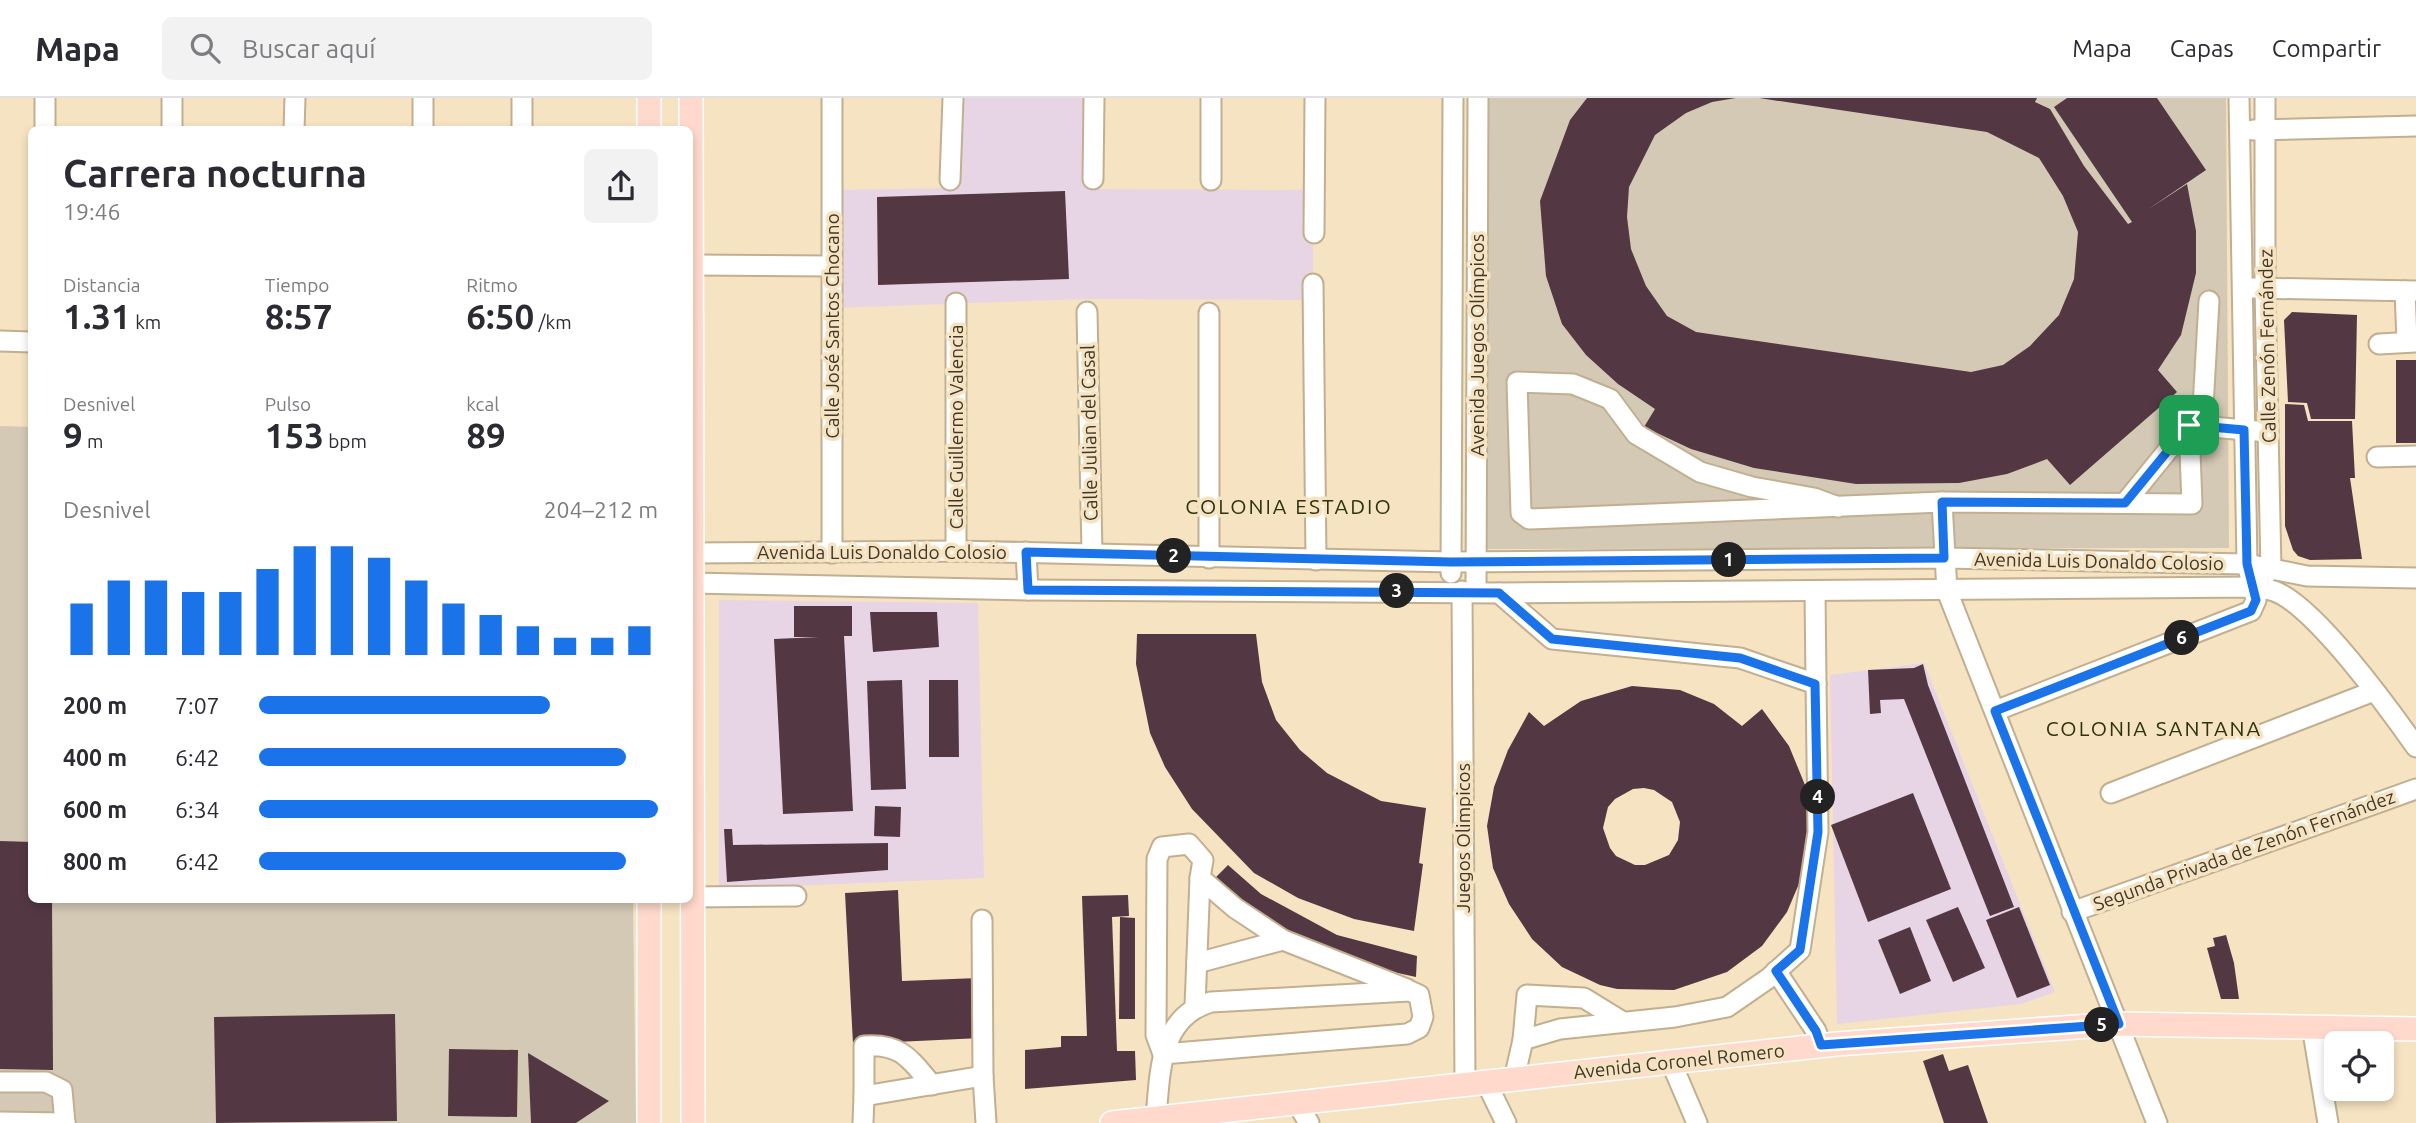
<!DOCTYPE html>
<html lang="es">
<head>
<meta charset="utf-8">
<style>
	body { margin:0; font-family:Ubuntu,sans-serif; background:#f2f2f3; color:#2b2b33; height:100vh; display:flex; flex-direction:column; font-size:26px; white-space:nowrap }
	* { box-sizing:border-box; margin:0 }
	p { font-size:23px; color:#7c7c81 }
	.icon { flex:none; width:38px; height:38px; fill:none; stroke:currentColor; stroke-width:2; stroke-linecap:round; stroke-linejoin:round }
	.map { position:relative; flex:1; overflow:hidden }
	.drawer { position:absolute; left:28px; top:28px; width:665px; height:777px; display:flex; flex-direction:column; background:#fff; border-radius:10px; box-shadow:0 4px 10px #0003 }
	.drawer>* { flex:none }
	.controls { position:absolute; left:2324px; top:933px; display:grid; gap:14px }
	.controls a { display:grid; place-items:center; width:70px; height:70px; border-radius:10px; background:#fff; box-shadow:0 4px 10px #0003; font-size:35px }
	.pin { position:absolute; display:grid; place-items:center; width:60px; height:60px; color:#fff; margin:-30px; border-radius:14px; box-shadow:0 4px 10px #0006 }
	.km { position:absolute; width:35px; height:35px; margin:-18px; border-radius:50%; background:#222; color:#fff; font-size:19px; line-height:35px; text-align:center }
	.round { display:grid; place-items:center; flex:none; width:74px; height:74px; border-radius:10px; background:#f2f2f3 }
	.head { display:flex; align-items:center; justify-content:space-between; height:119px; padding:0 35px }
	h1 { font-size:38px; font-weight:700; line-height:52px }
	.metrics { display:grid; grid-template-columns:repeat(3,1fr); gap:10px; height:119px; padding:7px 35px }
	.metrics div { display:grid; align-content:center }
	.metrics b { font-size:35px; font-weight:700 }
	.metrics small { font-size:19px; font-weight:400 }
	.metrics p { font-size:19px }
	.chart { height:196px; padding:14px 35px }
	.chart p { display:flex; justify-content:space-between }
	.chart svg { width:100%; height:126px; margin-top:7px; stroke:#1a73e8; stroke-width:6 }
	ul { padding:0 35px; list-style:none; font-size:23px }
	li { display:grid; grid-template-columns:112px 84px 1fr; align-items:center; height:52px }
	li i { height:18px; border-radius:9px; background:#1a73e8 }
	header { display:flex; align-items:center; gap:42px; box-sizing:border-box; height:98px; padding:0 35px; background:#fff; border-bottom:2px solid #e1e1e2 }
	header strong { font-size:33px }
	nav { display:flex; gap:38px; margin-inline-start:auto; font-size:24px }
	.search { width:490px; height:63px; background:#f2f2f3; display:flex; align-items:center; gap:18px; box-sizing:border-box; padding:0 24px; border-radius:10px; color:#7c7c81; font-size:26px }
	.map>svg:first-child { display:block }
</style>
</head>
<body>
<header>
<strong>Mapa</strong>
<div class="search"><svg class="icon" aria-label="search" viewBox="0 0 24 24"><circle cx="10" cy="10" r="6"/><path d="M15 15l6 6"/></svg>Buscar aquí</div>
<nav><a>Mapa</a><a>Capas</a><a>Compartir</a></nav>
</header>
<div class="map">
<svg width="2416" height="1025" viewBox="0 0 2416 1025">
	<rect width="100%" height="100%" fill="#f6e3c2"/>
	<g fill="#e7d5e5">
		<polygon points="959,0 1087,0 1089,91 1313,92 1313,202 1086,201 831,210 832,92 957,90"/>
		<polygon points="719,502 978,505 984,780 719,791"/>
		<polygon points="1924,565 2055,894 2021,906 1837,926 1830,577"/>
	</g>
	<g fill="#d4c9b5">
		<polygon points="1486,0 2226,0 2229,450 1480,451"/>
		<polygon points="0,328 31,329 32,802 633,802 636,1025 0,1025"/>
	</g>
	<g fill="#533844" fill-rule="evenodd">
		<polygon points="1587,0 1736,0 1712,4 1686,15 1655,37 1629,89 1627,119 1631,151 1646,188 1667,218 1696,234 1971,274 2003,267 2030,248 2059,217 2074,181 2078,134 2063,98 2039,60 1987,34 1759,0 2037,0 2035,4 2050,11 2084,68 2128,126 2132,124 2054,9 2067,0 2157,0 2206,72 2147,112 2187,86 2196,133 2196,175 2181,237 2158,272 2177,294 2070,387 2047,361 2007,376 1959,385 1856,386 1754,370 1691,351 1644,329 1655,311 1618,286 1586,257 1562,226 1546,178 1540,103 1570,22"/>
		<polygon points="1065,93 1069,181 878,187 877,99"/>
		<polygon points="2292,214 2357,217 2355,321 2311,321 2307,305 2288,304 2284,222"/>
		<rect x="2396" y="262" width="20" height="83"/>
		<polygon points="2285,306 2304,307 2308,323 2352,323 2355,380 2350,380 2362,461 2310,462 2298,458 2293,452 2285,428"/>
		<polygon points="794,508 852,508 852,538 844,538 853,713 783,716 774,541 819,539 794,539"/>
		<polygon points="870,514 937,514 939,549 873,554"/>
		<polygon points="1137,536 1256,536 1262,584 1276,622 1300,652 1327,675 1381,703 1426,710 1419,765 1423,766 1414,833 1354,821 1298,800 1254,775 1192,711 1165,669 1150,635 1136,566"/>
		<polygon points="1923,566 1928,587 2014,809 1990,818 1904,601 1880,602 1881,615 1870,616 1868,572 1914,570"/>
		<polygon points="902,582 906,691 871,692 867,583"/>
		<polygon points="929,582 958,582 959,659 929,659"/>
		<path d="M 1632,588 L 1680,592 L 1714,606 L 1742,628 L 1762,611 L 1789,648 L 1805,687 L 1810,731 L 1804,774 L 1787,814 L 1762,848 L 1727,874 L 1674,892 L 1617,891 L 1600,887 L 1562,869 L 1532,841 L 1509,806 L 1493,770 L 1487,728 L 1494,689 L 1508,652 L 1529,614 L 1544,628 L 1581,603 ZM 1644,690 L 1654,692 L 1672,704 L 1680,724 L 1678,742 L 1669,757 L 1645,767 L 1635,767 L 1616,758 L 1610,750 L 1603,730 L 1608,709 L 1615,701 L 1633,691 Z"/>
		<polygon points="1913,695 1951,791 1868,824 1831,727"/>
		<polygon points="875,708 901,709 900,739 874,738"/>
		<polygon points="724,731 732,731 733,747 888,745 888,772 727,784"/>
		<polygon points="0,743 32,744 32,802 52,802 53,972 0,971"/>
		<polygon points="1228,767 1261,796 1337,837 1417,858 1416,879 1357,866 1292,839 1250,812 1213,782"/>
		<polygon points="898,792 902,883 978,880 981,940 853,946 845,795"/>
		<polygon points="1128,797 1129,818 1112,819 1117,953 1135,953 1136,982 1025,991 1025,952 1061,949 1061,938 1087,938 1082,798"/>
		<polygon points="1958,809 1985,870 1953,884 1926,822"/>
		<polygon points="2019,809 2050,887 2017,900 1986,822"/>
		<polygon points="1120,819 1135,820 1135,921 1119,921"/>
		<polygon points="1910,829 1931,883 1900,896 1878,842"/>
		<polygon points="2226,837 2234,865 2239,901 2221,901 2207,850 2215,848 2213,840"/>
		<polygon points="395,916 397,1023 216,1025 214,919"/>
		<polygon points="449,951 518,952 517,1019 448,1018"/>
		<polygon points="528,955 609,1003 576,1025 531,1025"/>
		<polygon points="1943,956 1949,973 1968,967 1988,1025 1944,1025 1923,963"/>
	</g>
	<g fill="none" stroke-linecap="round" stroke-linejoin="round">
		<defs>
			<g id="minor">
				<polyline points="832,0 832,455"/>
				<polyline points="45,32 45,0"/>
				<polyline points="172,32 172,0"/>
				<polyline points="294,32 295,0"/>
				<polyline points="423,32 423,0"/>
				<polyline points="522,32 522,0"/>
				<polyline points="2253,32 2416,28"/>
				<polyline points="1093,81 1094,0"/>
				<polyline points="950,82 953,0"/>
				<polyline points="1211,82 1211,0"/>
				<polyline points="1314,135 1315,0"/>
				<polyline points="692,167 831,168"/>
				<polyline points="1313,186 1316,462"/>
				<polyline points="2253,190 2416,193"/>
				<polyline points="2405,193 2407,243"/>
				<polyline points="956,205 956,453"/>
				<polyline points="1087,214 1092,455"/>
				<polyline points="1209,215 1209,460"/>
				<polyline points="0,243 32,244"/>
				<polyline points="2379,246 2416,244"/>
				<polyline points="2377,359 2416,358"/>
				<polyline points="2125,405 2203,309 2209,203"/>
				<path d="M 1838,409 L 1814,400 L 1752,389 L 1700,374 L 1636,336 L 1610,301 L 1573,286 L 1517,284 L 1521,415 L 1529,421 C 1667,416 1805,410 1942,404"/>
				<polyline points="1026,454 1028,492"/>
				<polyline points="690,455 956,453 1451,464 1944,460 2247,466 2307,478 2416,480"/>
				<polyline points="1451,475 1453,0"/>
				<polyline points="2264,478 2271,471 2265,190 2265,0"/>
				<path d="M 690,485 L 1028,492 L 1499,495 L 2253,489 C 2260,490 2268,491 2274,493 C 2314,507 2390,612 2416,649"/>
				<polyline points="1462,493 1465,986"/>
				<polyline points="1476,493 1478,0"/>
				<polyline points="1815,493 1816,586"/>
				<polyline points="1499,495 1552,541 1740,560 1816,586 1818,734 1800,852 1769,880 1727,909 1675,919 1560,931 1523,942 1514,981"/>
				<polyline points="1995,613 2251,513 2256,502 2247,466 2239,0"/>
				<polyline points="2111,695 2374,593"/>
				<polyline points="693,799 796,798"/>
				<polyline points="2072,814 2416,691"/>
				<polyline points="1197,865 1283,842"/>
				<polyline points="1776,873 1816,933 1821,947"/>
				<polyline points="1195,908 1200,780"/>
				<polyline points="2312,928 2328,1025"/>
				<polyline points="1523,942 1527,897 1584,900 1623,924"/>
				<polyline points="1163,956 1156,937 1157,761 1162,749 1189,746 1203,762 1200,780 1235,810 1283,842 1407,891"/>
				<polyline points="1671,964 1697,1025"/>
				<polyline points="983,978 986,1025"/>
				<polyline points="0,984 46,984 62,992 65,1025"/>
				<polyline points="1486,984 1506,1025"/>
				<path d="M 864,998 L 864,948 C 901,945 910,961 932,987"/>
				<polyline points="1297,1005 1309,1025"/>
				<path d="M 1156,1020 C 1160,975 1159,919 1211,904 L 1410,893 L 1419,897 L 1423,919 L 1419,930 L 1407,936 L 1163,956"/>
				<polyline points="0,1024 65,1025"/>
				<polyline points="863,1025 864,998 983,978 982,822"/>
				<polyline points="2157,1025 1947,493 1942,404 2192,406 2189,327 2268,334"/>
			</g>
			<g id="major">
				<polyline points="691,0 693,1025"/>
				<polyline points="649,32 649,0"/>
				<polyline points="649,802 649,1025"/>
				<polyline points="1112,1025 1836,946 2119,926 2416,931"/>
			</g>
		</defs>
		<use href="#minor" stroke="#c1af90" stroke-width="23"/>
		<use href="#major" stroke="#fff" stroke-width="26"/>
		<use href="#minor" stroke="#fff" stroke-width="19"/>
		<use href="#major" stroke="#fed9cc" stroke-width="23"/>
	</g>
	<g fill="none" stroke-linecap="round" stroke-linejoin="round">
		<defs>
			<polygon id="route" points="2189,327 2244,332 2247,466 2256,502 2251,513 1995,613 2119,926 1821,947 1816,933 1776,873 1800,852 1818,734 1815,586 1740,560 1552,541 1499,495 1028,492 1026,454 1451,464 1944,460 1942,404 2125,405"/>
		</defs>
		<use href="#route" stroke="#fff" stroke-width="14"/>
		<use href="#route" stroke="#1a73e8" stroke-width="9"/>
	</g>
	<g text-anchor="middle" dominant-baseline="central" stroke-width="7" stroke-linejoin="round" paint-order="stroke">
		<g font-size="19" fill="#3f372a" stroke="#f6e3c2">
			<text transform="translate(832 228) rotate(-90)">Calle José Santos Chocano</text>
			<text transform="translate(1477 247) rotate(-90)">Avenida Juegos Olímpicos</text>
			<text transform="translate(2267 248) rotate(-91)">Calle Zenón Fernández</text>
			<text transform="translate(956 329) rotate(-90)">Calle Guillermo Valencia</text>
			<text transform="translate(1089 335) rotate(-91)">Calle Julian del Casal</text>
			<text x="882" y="454">Avenida Luis Donaldo Colosio</text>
			<text transform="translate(2099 463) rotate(1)">Avenida Luis Donaldo Colosio</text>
			<text transform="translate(1463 740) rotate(-90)">Juegos Olimpicos</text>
			<text transform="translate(2244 752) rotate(-20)">Segunda Privada de Zenón Fernández</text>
			<text transform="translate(1679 963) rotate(-6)">Avenida Coronel Romero</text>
		</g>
		<g font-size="21" letter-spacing="2" fill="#2b340d" stroke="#f6e3c2">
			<text x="1289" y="408">COLONIA ESTADIO</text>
			<text x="2154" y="630">COLONIA SANTANA</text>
		</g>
	</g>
</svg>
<div class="controls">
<a><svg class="icon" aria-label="locate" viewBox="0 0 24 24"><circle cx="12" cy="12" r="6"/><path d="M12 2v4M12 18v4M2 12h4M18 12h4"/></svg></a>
</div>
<div class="pin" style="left:2189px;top:327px;background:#1e9e55"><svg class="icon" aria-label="arrive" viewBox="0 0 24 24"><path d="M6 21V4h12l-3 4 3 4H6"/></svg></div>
<b class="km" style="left:1729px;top:462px">1</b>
<b class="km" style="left:1174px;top:458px">2</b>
<b class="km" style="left:1397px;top:493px">3</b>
<b class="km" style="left:1818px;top:699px">4</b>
<b class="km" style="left:2102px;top:927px">5</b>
<b class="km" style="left:2182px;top:540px">6</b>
<section class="drawer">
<div class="head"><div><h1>Carrera nocturna</h1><p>19:46</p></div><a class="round"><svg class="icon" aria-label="share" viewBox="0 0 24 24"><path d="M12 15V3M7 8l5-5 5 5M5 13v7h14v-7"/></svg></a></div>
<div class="metrics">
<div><p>Distancia</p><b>1.31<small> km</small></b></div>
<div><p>Tiempo</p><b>8:57</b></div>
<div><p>Ritmo</p><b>6:50<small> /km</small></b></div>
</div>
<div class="metrics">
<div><p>Desnivel</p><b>9<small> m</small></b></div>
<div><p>Pulso</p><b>153<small> bpm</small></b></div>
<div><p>kcal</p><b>89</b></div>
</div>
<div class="chart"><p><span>Desnivel</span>204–212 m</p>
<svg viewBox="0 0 160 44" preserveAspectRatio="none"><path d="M5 44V26M15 44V18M25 44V18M35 44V22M45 44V22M55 44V14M65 44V6M75 44V6M85 44V10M95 44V18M105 44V26M115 44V30M125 44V34M135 44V38M145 44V38M155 44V34"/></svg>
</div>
<ul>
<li><b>200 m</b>7:07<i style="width:73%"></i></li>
<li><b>400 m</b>6:42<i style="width:92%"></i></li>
<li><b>600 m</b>6:34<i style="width:100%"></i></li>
<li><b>800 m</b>6:42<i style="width:92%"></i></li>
</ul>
</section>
</div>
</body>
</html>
